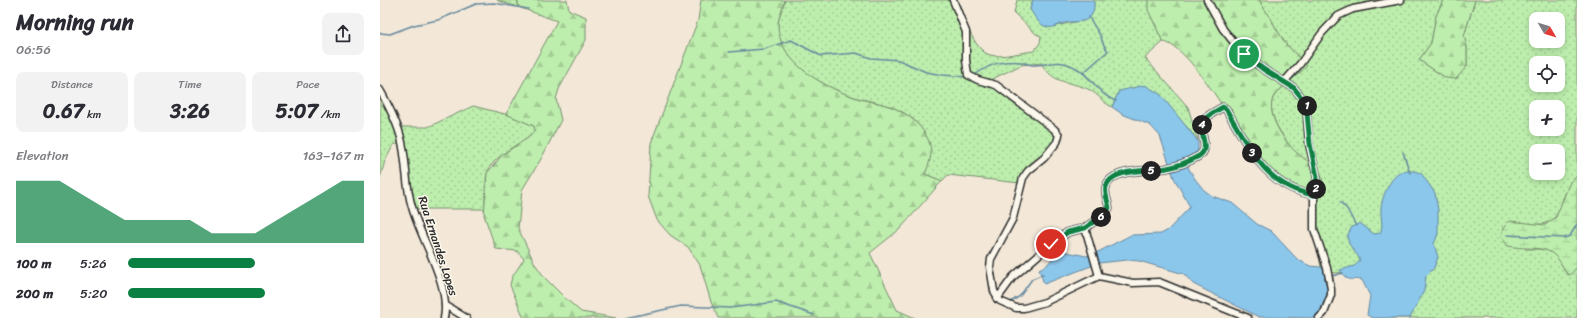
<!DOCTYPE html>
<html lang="en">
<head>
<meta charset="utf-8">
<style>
	body { margin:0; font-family:Sriracha,sans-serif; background:#f2f2f3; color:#2b2b33; height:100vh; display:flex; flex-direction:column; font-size:15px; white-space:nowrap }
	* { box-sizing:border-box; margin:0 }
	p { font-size:13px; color:#7c7c81 }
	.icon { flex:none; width:22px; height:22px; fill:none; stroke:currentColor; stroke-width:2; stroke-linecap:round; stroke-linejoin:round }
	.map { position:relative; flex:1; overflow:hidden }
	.sheet { display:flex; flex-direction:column; background:#fff; width:380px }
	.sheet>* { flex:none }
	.needle { width:26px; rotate:128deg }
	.buttons { position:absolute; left:1149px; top:12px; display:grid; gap:8px }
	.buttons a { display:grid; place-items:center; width:36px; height:36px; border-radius:8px; background:#fff; box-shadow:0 2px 6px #0003; font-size:20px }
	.pin { position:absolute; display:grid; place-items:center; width:34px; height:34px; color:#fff; margin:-17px; border:2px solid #fff; border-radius:50%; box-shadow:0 1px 4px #0007 }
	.km { position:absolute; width:20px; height:20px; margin:-10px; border-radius:50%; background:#222; color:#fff; font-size:11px; line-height:20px; text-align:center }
	.round { display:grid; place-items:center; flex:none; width:42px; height:42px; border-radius:8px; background:#f2f2f3 }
	.headline { display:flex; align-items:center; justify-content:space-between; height:68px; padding:0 16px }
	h1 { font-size:22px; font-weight:800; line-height:30px }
	.stats { display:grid; grid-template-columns:repeat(3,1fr); gap:6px; height:68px; padding:4px 16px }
	.stats div { display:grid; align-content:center; border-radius:8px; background:#f2f2f3; text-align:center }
	.stats b { font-size:20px; font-weight:800 }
	.stats small { font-size:11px; font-weight:400 }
	.stats p { font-size:11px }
	.chart { height:112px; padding:8px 16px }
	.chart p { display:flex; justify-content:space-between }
	.chart svg { width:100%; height:72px; margin-top:4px; fill:#0b8043; opacity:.7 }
	ul { padding:0 16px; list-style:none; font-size:13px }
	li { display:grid; grid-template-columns:64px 48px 1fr; align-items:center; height:30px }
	li i { height:10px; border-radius:5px; background:#0b8043 }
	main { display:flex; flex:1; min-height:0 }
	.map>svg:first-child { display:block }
</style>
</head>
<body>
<main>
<section class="sheet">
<div class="headline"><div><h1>Morning run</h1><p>06:56</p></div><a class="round"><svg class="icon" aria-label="share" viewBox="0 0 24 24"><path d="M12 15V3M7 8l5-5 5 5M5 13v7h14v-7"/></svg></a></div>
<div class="stats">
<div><p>Distance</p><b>0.67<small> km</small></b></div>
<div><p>Time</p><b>3:26</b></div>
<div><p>Pace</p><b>5:07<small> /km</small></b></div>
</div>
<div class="chart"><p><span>Elevation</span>163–167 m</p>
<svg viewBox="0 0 160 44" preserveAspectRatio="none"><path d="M0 44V6L10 6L20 6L30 14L40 22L50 30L60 30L70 30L80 30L90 38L100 38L110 38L120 30L130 22L140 14L150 6L160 6V44z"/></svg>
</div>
<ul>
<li><b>100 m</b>5:26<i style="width:54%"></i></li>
<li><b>200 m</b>5:20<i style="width:58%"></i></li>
</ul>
</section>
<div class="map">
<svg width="1197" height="318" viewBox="0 0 1197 318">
	<defs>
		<pattern id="grass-dots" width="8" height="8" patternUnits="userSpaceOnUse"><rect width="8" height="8" fill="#bdeead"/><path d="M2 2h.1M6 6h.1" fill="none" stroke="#a3cc95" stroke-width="1.8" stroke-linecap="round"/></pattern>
		<pattern id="forest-firs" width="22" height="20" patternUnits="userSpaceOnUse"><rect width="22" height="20" fill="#bdeead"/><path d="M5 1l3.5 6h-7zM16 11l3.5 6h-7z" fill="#a3cc95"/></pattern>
		<pattern id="wetland-marsh" width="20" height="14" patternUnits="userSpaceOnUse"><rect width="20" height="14" fill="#bdeead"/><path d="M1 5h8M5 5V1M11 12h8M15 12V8" fill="none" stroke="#a3cc95"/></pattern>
	</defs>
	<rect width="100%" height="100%" fill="#f3e8d8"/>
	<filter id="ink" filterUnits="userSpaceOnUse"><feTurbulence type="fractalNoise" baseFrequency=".025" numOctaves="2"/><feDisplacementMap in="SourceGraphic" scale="8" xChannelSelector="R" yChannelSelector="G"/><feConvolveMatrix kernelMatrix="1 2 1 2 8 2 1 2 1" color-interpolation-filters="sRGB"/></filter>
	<g filter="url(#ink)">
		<g fill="url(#grass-dots)" stroke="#748c6c" fill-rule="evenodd">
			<polygon points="117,0 138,0 138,7 119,1"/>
			<path d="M 405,0 L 578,0 C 583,15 593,50 610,55 C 620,58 643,52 654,51 L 660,43 L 661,36 L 656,34 L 634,13 L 637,0 L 653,0 L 650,9 L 663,25 C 676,27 700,22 711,16 L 714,3 L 713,0 L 768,0 L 769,10 L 783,42 L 765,58 L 808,107 L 818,141 L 807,127 L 739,91 L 732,107 C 723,103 718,94 710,90 C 689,80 675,86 661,63 L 641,65 L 606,82 C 633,95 662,117 680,141 L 667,158 L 640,183 L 568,175 L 562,181 L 545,174 C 557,142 541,117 509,106 C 497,102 483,100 471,96 C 441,85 396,61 398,23 C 399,16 403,7 405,0 Z"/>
			<path d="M 879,0 L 1063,0 L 1056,16 L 1051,43 L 1039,60 L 1066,78 L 1087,66 L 1087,47 L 1084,36 L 1095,0 L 1197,0 L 1197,175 C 1173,198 1190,234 1140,222 L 1146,249 C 1171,249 1175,249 1186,273 L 1189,275 L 1197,267 L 1197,318 L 999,318 L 987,272 L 947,273 L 941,267 L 935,236 L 933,199 L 938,195 L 943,185 C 928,167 882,122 893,98 C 895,93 921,72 927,66 L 905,43 ZM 1156,19 L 1178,19 L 1178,41 L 1156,41 ZM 1156,63 L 1178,63 L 1178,85 L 1156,85 ZM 1156,107 L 1178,107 L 1178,129 L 1156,129 ZM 1156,151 L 1178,151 L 1178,173 L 1156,173 Z"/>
			<path d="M 0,91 L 20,127 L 48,127 L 93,106 L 129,115 L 154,126 L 155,130 C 144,143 111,156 107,174 C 105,185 105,198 105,209 L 36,209 L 22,145 L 14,144 L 5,161 L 0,178 Z"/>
		</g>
		<g fill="url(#forest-firs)" stroke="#748c6c">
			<polygon points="138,0 187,0 189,10 206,17 206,40 179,89 176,99 181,120 161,159 142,190 138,228 155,264 165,278 184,297 201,312 236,318 144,318 130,285 132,277 144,259 137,251 116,249 104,215 107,173 123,154 148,138 155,130 154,126 126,114 177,21 138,7"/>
			<path d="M 321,0 L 405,0 C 403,7 399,16 398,23 C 397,61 441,85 471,96 C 483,101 497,102 509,106 C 528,113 549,129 551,151 C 551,159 548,167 545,174 L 562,181 L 520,229 L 490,253 L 517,310 L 535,318 L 338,318 L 331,302 L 320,265 L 308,247 L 290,235 L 277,220 L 268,196 L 271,143 L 318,20 Z"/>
			<path d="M 768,0 L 879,0 L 905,43 L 927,66 C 920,73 895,92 893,98 C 886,115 904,141 916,152 C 924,159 938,167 942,178 C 945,186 939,195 933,199 C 915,193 899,185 887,171 C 864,145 812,45 783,42 L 768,10 Z"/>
			<polygon points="1063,0 1095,0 1084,36 1087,47 1087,66 1076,79 1066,78 1039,60 1051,43 1056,16"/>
		</g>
		<path fill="url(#wetland-marsh)" stroke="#748c6c" d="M 1197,175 L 1197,267 L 1190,275 L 1186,273 C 1171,240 1159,252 1128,246 L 1121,237 L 1123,228 L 1130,221 L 1165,225 L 1176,217 L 1190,182 Z"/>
		<g fill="#8bc6eb" stroke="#65889e">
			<path d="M 653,0 L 713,0 C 715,4 714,8 713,12 C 708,25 696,20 685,23 C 679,24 673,29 667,27 C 659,25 654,16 650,9 Z"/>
			<polygon points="765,85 780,94 818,141 818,151 807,160 808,167 815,179 824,190 832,196 852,203 877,224 891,231 917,259 930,266 941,267 946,271 949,291 937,318 879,317 813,284 804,274 759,261 747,260 719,263 664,284 659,269 667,265 678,252 682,251 706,256 714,254 751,235 781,234 788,230 810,207 794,178 780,136 770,125 742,114 732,107 739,91"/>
			<path d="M 1034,171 L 1041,173 L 1055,193 L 1058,210 L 1058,234 L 1054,244 L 1058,257 L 1054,268 L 1046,276 L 1044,291 L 1030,318 L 992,318 L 987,315 L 990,296 L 982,280 C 969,278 968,283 960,270 C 968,267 977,268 980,259 L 969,244 L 967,236 L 972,227 L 980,223 L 994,234 L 1000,233 C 1004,224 1000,218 1001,208 C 1002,197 1010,176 1022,172 C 1025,171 1030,171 1034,171 Z"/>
		</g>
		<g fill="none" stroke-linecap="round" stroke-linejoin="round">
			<g stroke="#65889e" stroke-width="1.5">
				<polyline points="0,33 10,34 34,25 58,20 96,4 114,3 148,9"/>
				<polyline points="349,52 384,49 411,40 441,56 476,53 491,58 519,60 546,72 563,75 587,77"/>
				<path d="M 703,73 L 728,51 C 722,45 723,41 720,35 C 716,29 713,24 709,17"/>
				<path d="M 595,75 C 610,64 622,60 641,62 C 646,63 651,66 656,65 C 674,64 680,58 698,69 C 712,78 720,96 736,101"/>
				<polyline points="1023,152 1030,173"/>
				<polyline points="960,202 967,209 976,226"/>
				<polyline points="1127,235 1184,238 1190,236 1197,224"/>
				<polyline points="952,276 963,273"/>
				<polyline points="629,303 640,296 652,279 663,274"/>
				<polyline points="245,318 301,306 350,308 396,302 434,315"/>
			</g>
			<defs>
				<g id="minor">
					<polyline points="573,0 586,32 586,60 588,75 598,80 616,85 674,129 679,135 677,142 664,158 648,171 643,178 633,218 611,259 610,267 614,291 620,301 636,308 644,308 665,302 719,276 753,283 779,282 868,318"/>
					<polyline points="827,0 843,29 863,54 883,69 914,88 926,103 929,144 937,177 934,195 934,229 947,268 951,289 951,295 944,313 939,318"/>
					<polyline points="904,82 920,64 942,33 958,16 973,9 1021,0"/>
					<path d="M 0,90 C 8,105 17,121 21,138 C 27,160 25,185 32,207 C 41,240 71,285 64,318"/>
					<path d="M 705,228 L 723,215 L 729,208 C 728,201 724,193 726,187 C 731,167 772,172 787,168 C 798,166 810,161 819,156 C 831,148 819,135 822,124 C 825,116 836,111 843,107 L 846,109 C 869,147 885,187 934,195"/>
					<polyline points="617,299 633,277 671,244 688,232 705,228 719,276"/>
					<polyline points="65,305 86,318"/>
				</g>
			</defs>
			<use href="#minor" stroke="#2b2b2b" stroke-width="9"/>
			<use href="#minor" stroke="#fbf7ec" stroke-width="6"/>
		</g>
	</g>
	<g fill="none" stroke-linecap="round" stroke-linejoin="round" filter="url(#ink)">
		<defs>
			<path id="route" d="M 671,244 L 688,232 L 705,228 L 723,215 L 729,208 C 728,201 724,193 726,187 C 731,167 772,172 787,168 C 798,166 810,161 819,156 C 831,148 819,135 822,124 C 825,116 836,111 843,107 L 846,109 C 869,147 885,187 934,195 L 937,177 L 930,144 L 926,103 L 914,88 L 883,69 L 864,54"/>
		</defs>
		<use href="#route" stroke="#fff" stroke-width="8"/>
		<use href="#route" stroke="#0b8043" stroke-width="5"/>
	</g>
	<g text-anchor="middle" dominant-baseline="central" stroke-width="3" stroke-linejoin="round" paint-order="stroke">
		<g font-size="12" fill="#2b2b2b" stroke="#fbf7ec">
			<text transform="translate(58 246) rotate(72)">Rua Ernandes Lopes</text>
		</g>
	</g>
</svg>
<div class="buttons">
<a><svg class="needle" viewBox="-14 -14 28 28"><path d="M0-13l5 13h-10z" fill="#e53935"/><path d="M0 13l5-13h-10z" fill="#7c7c81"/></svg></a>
<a><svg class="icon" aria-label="locate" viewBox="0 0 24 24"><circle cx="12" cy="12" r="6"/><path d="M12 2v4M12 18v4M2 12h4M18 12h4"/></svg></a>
<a>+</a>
<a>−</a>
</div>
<div class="pin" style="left:864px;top:54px;background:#1e9e55"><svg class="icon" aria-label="arrive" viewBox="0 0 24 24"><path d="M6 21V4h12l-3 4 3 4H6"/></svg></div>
<div class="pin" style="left:671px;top:244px;background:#d93025"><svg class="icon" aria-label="check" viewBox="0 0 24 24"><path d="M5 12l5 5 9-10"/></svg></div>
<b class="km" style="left:927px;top:106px">1</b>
<b class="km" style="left:936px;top:189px">2</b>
<b class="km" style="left:872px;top:153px">3</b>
<b class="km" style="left:822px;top:125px">4</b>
<b class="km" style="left:771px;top:171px">5</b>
<b class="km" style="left:721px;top:217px">6</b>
</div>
</main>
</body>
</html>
